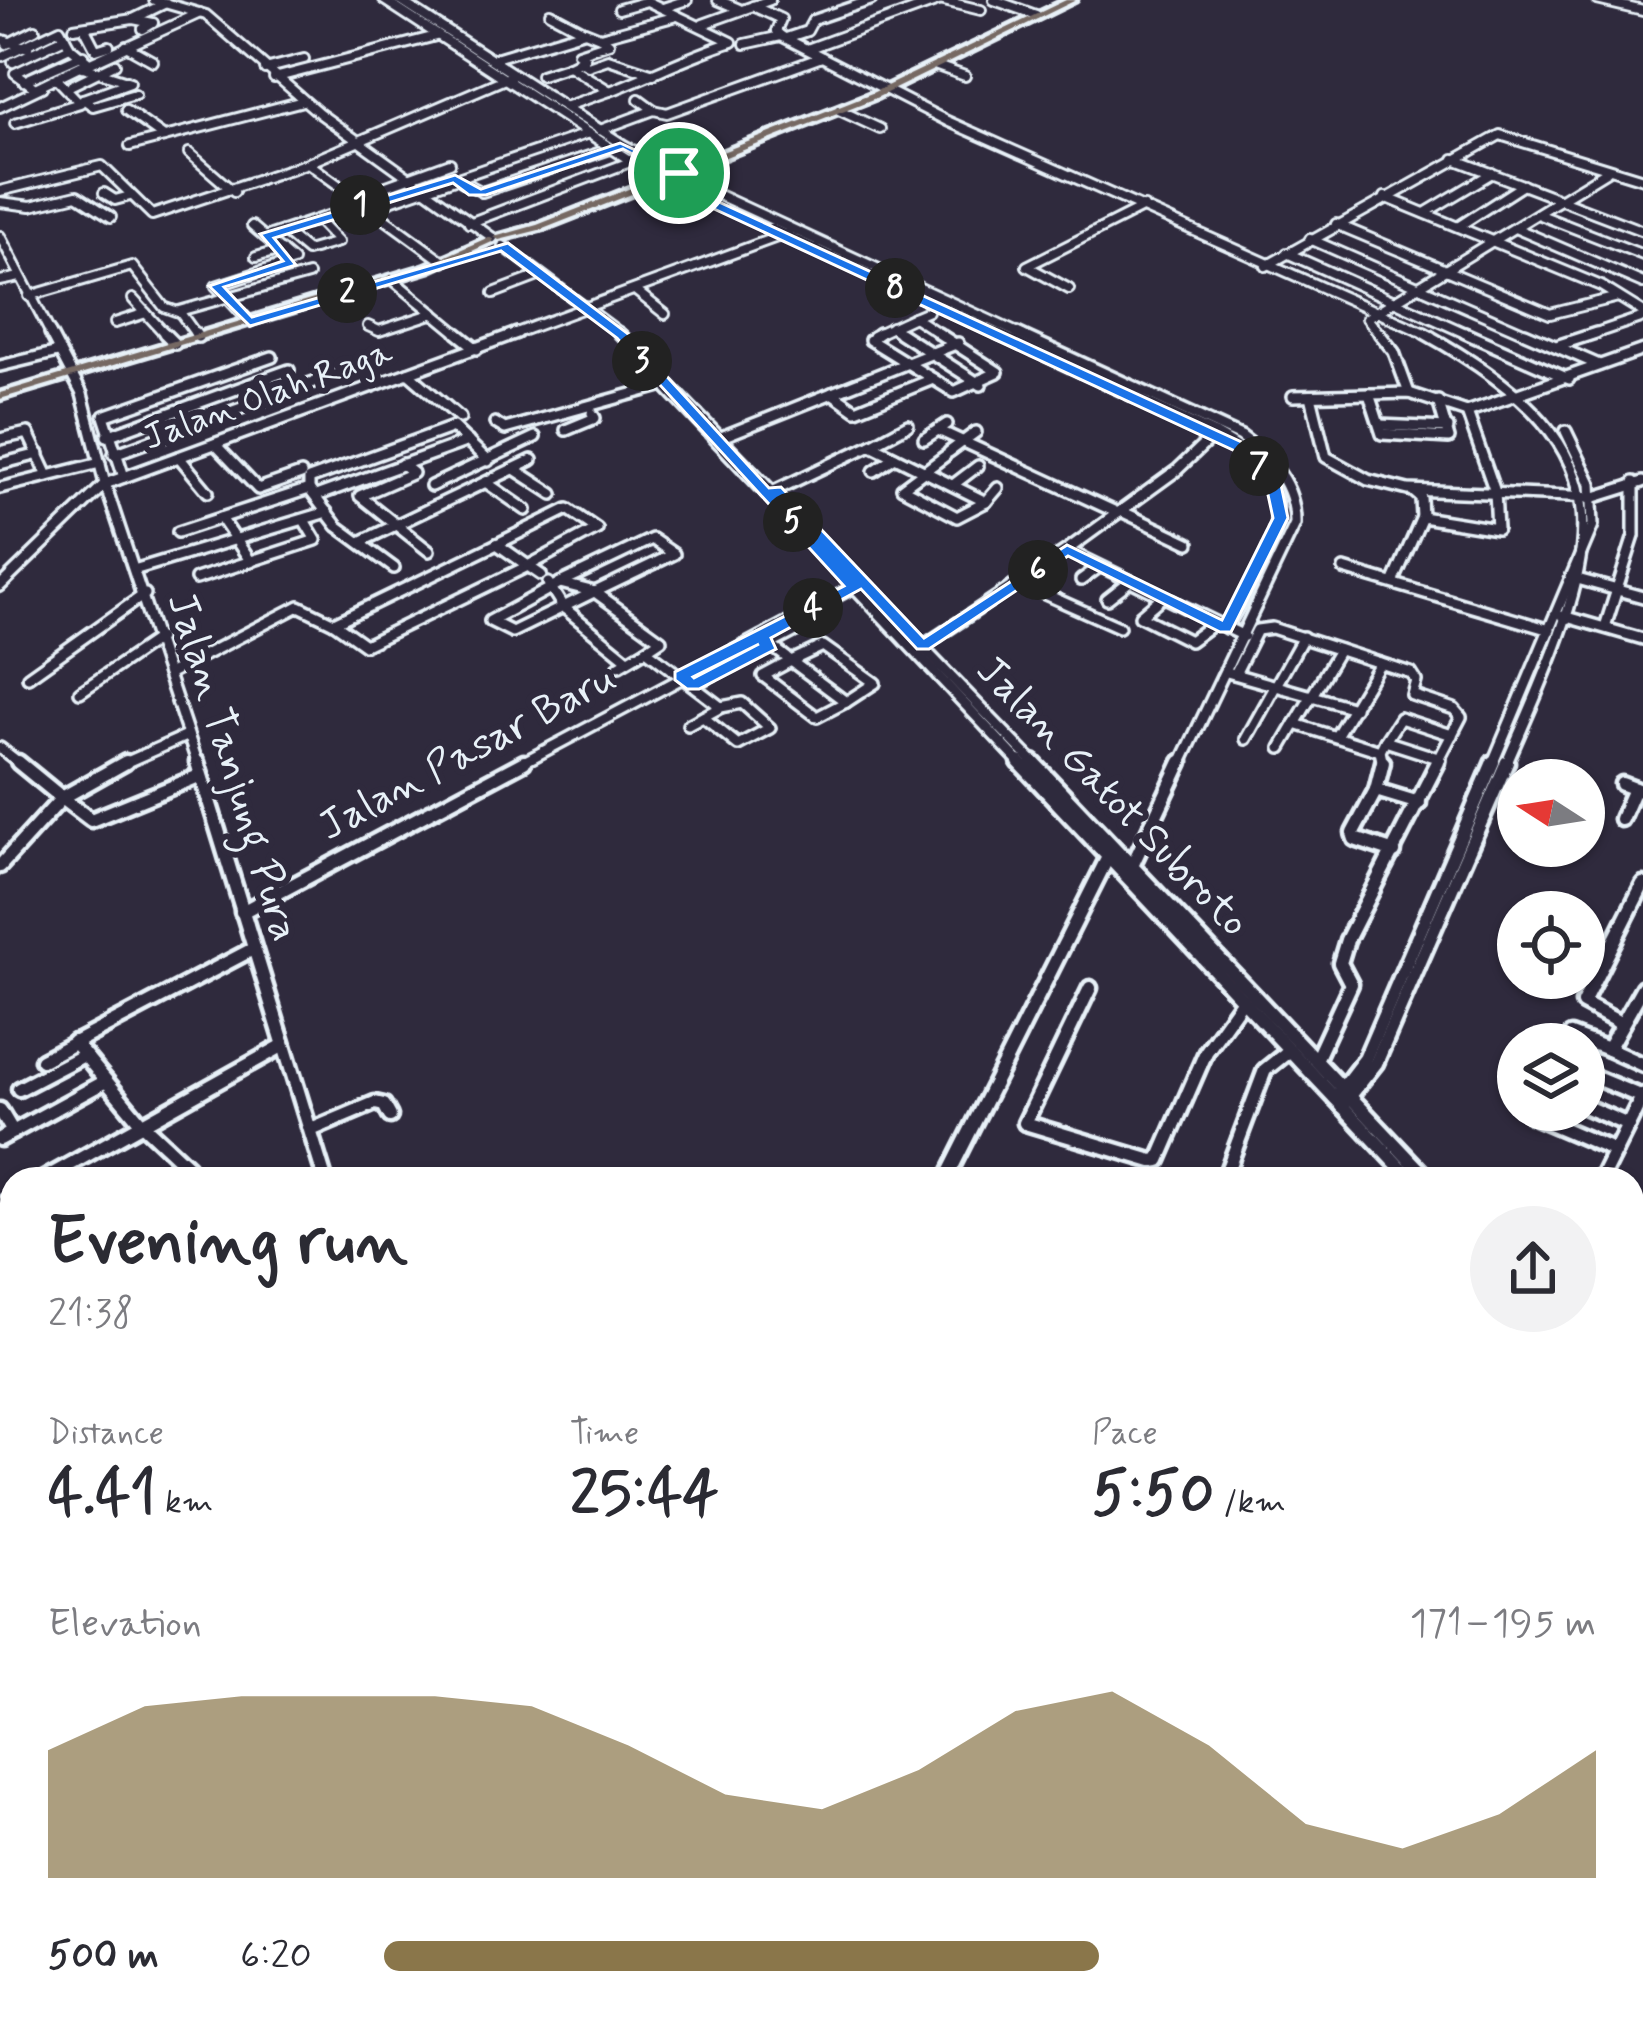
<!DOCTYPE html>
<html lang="en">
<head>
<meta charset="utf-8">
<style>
	body { margin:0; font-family:Mynerve,sans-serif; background:#f2f2f3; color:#2b2b33; height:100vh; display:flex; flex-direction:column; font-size:45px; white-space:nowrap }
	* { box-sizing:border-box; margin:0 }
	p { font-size:39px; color:#7c7c81 }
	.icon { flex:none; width:66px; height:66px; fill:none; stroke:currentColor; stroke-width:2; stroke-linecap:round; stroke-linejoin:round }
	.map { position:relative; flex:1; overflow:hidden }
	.details { position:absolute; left:0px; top:1167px; width:1644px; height:861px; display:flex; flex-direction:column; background:#fff; border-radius:36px 36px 0 0; box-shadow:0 3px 9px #0004 }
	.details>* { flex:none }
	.needle { width:78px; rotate:282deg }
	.buttons { position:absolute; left:1497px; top:759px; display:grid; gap:24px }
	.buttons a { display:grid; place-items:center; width:108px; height:108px; border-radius:50%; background:#fff; box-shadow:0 3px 9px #0004; font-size:60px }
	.pin { position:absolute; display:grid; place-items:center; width:102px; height:102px; color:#fff; margin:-51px; border:6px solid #fff; border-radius:50%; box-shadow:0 3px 12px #0007 }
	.km { position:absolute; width:60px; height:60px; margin:-30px; border-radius:50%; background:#222; color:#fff; font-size:33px; line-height:60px; text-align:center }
	.round { display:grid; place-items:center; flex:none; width:126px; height:126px; border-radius:63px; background:#f2f2f3 }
	.headline { display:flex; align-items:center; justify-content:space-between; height:204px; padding:0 48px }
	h1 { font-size:66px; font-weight:700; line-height:90px }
	.figures { display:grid; grid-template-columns:repeat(3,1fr); gap:18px; height:204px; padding:12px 48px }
	.figures div { display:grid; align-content:center }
	.figures b { font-size:60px; font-weight:700 }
	.figures small { font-size:33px; font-weight:400 }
	.figures p { font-size:33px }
	.chart { height:336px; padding:24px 48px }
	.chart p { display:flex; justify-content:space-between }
	.chart svg { width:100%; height:216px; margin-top:12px; fill:#8a764a; opacity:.7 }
	ul { padding:0 48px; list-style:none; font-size:39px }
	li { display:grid; grid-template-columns:192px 144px 1fr; align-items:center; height:90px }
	li i { height:30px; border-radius:15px; background:#8a764a }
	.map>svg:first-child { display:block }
</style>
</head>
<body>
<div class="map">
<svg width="1643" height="2027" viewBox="0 0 1643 2027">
	<rect width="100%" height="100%" fill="#2f2a3d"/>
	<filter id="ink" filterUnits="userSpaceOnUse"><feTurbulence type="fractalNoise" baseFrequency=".00833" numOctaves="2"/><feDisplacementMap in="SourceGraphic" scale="24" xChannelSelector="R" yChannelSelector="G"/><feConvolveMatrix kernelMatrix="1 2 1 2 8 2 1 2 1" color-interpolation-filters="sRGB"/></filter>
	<g filter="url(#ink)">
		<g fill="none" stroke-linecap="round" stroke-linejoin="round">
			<defs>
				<g id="minor-far3">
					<polyline points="154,0 206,15 319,113 493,238"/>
					<polyline points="384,0 660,180"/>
					<polyline points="399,0 624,145 697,185 1024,336"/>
					<polyline points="718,0 739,9"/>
					<polyline points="940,0 981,10"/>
					<polyline points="994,0 1036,15"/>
					<polyline points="1597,0 1643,11"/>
					<polyline points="753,6 781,19 776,31 781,36 947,121 1431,336"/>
					<polyline points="663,8 687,0"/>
					<path d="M 619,9 L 647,1 L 732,42 C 688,56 652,75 610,91 L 569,66 L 585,58 L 578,53 L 609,43 L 600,37 L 677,16"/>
					<polyline points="550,13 584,31"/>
					<polyline points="133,19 153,23 143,29"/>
					<polyline points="703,24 770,0"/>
					<polyline points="84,27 96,50 109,46"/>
					<polyline points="74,28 133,19 166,3"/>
					<polyline points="786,38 807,31 813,20 872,0"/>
					<polyline points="0,39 28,48"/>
					<polyline points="7,44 35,30"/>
					<polyline points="745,44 781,36"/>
					<polyline points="126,46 153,61"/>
					<polygon points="70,47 88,62 35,88 15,73"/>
					<polyline points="807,49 941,0"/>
					<polyline points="3,56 60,29 70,47"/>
					<polyline points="492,59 585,31 600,37"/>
					<polyline points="578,61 588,66 608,59 654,74"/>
					<polyline points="13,62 65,38"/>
					<polyline points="937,66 965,76"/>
					<polyline points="82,67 200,13"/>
					<polyline points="83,67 130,82 83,99"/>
					<polyline points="265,69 304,59"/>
					<polyline points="541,75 569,66"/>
					<polyline points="274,78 436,36"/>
					<polyline points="24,81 83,55"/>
					<polyline points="72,85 115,64"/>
					<polyline points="83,99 93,106 135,94"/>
					<polyline points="639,99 654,110"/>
					<polyline points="0,107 42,87"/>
					<polyline points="564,107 610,91"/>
					<polyline points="126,110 164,137"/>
					<polyline points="839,110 880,129"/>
					<polyline points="15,123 80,103 57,79"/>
					<polyline points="600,130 654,110 667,113 822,57"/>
					<polyline points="669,136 649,146 687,167"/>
					<polyline points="130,146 303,101"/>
					<polyline points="189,153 234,192"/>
					<polyline points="1454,159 1643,231"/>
					<polyline points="456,178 482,192 610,149"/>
					<polyline points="660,179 704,197"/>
					<polyline points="0,191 102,166 152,215 308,163"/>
					<polyline points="104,193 115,200 130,196"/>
					<polyline points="356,197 450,163"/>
					<polyline points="1385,197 1601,286 1643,312"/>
					<polyline points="0,202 31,206 77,195 111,217"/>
					<polyline points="370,208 586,134"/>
					<polyline points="1425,213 1492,173"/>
					<polyline points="1538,214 1643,255"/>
					<polyline points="469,223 630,162"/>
					<polyline points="1336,224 1550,314 1618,297"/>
					<polyline points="1459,226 1523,185"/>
					<polyline points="771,228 1003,336"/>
					<polyline points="1515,228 1643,283"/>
					<polyline points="283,231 307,251 338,242 317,220"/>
					<polyline points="0,236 52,336"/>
					<polyline points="265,237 364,204"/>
					<polyline points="1310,239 1532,336"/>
					<polyline points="503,246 624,336"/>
					<polyline points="1287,253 1472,336"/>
					<polyline points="256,257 281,250"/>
					<polyline points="444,262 308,163 514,75"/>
					<polyline points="1266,266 1500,135 1643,179"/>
					<polyline points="392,279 461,336"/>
					<polyline points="0,281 20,277"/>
					<polyline points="1069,289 1027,266 1144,207"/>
					<polyline points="636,291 665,314"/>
					<polyline points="494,293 541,275"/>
					<polyline points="29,296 132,266 164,307 178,312"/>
					<polyline points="133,299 167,336"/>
					<polyline points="914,317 943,336"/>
					<polyline points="914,317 928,311"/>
					<polyline points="250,322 216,286 293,261 252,226"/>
					<polyline points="115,323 146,313"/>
					<polyline points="368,326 379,331 434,313"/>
					<polyline points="891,327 905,336"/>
					<polyline points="197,336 179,311 308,275"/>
					<polyline points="508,336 788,233"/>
					<polyline points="873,336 914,317"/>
					<polyline points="1381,336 1367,318 1607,171"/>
					<polyline points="1587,336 1643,317"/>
				</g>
				<g id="minor-far2">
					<polyline points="50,333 82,394 105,484 198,765"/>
					<polyline points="164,333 175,344"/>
					<polyline points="195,333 198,337"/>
					<polyline points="457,333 477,349"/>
					<polyline points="619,333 1036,765"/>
					<polyline points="879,333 870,340 954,392 998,372 938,333"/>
					<polyline points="900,333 981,385"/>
					<polyline points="997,333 1215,434 1177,470 1067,550 1244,636"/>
					<path d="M 1017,333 L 1241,436 C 1271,458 1296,485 1295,524 L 1180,765"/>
					<polyline points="1379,333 1394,352 1409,393"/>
					<path d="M 1424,333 C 1643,454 1600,550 1506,765"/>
					<polyline points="1465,333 1569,379"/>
					<polyline points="1525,333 1599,365"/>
					<polyline points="1559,345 1596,333"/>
					<polyline points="0,366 58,352"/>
					<polyline points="408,373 460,418"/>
					<polyline points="668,389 1022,765"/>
					<polyline points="832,393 856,410 933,379"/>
					<polyline points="1369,394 1382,434 1449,438 1438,401"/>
					<polyline points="1293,396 1409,393 1467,412 1643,350"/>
					<polyline points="1311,396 1326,457 1368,480 1408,490 1595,497 1643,482"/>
					<polyline points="495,423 505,429 664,385"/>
					<polyline points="1380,425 1448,428"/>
					<polyline points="566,430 595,418 592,413"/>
					<polyline points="938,430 1118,513"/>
					<path d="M 1215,434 C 1318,490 1271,548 1226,628"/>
					<polyline points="107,436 289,370"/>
					<polyline points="724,436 958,343"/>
					<polyline points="0,439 28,433 48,476"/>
					<polyline points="924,439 947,424"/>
					<polyline points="215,444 258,489 301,474"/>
					<polyline points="871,445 908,425"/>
					<polyline points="949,452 976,432"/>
					<polyline points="114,454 358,366"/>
					<polyline points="945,456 902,488 957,517 986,502"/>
					<polyline points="179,457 208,492"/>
					<polyline points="0,464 39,454"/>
					<polyline points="402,464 413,473 360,496 429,551"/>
					<polyline points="516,470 553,494"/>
					<polyline points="874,471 895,457"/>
					<polyline points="124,477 104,416 272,357"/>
					<polyline points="487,483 526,510"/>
					<polyline points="953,485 978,466"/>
					<polyline points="431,486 535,437"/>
					<polyline points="0,488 100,463"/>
					<polyline points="309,489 309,479 453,427 488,461"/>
					<polyline points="774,491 871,445 986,502 998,488"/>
					<polyline points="316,496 468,441"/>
					<polyline points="1121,511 1189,543"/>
					<polyline points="1422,517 1497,529 1495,492 1467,412"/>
					<polyline points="221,518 251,562"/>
					<polyline points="178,532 309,489 337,526 394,568"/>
					<polygon points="652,539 674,554 595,592 560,583"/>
					<polyline points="360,542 532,460"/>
					<polyline points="497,544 528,566"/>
					<polyline points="497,544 334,623 365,645 528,566"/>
					<polyline points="497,544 568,509 597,529 528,566"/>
					<polyline points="528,566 541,575"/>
					<polyline points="137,569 327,512"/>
					<polyline points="1344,569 1550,630"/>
					<polyline points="196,579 316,540 304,520"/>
					<polyline points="1081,580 1099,567"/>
					<polyline points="1581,580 1643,597"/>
					<polyline points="548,583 563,607 628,660"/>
					<polyline points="560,583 490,621 512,632 594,592"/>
					<polyline points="1020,583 1119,627"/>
					<polyline points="1393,583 1422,517 1421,498 1414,492"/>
					<polyline points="0,586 105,484 517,333"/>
					<polyline points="595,592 661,640 646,650 721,707 688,725"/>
					<polyline points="1162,597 1140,616 1190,641 1213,624"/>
					<polyline points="1107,599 1130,581"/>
					<polyline points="1563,616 1643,639"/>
					<polyline points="1605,627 1634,536 1634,482"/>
					<polyline points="760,637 791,661"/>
					<polyline points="923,646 1067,550"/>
					<polyline points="1339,650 1295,724 1380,751"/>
					<polyline points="791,661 846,702"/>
					<polyline points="791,661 763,676 817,717 846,702"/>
					<polyline points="791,661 823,646 875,683 846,702"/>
					<polyline points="619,666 646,650"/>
					<polyline points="1227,672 1354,708"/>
					<polyline points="168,674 299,606 334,623"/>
					<polyline points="1235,674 1257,630 1272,628 1411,673 1416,681 1412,695 1454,709 1461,717 1436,765"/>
					<polyline points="28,677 145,594"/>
					<polyline points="693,685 811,623"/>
					<polyline points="80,692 159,638"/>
					<polyline points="703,717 738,745 770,728 742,703 721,707"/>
					<polyline points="1336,736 1380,663"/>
					<polyline points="1246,739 1303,637"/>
					<polyline points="1385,741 1400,718 1452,735"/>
					<polyline points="0,748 22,765"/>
					<polyline points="1281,748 1295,724"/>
					<polyline points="120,765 186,736"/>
					<polyline points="518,765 854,587"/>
					<polyline points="1383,765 1380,751 1385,741 1441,759"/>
					<polyline points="1492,765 1593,525 1591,483 1566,431"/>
				</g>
				<g id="minor-far1">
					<polyline points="126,762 62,798 91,820 199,776"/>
					<polyline points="197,762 325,1179"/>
					<polyline points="1019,762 1411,1179"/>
					<polyline points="1033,762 1428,1179"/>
					<polyline points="1622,784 1643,792"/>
					<polyline points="1376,790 1383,762"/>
					<polyline points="1621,819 1634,789"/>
					<polyline points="1394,852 1355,839 1353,833 1376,790 1419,803"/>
					<polyline points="0,866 62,798 18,762"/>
					<polyline points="1132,866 1181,762"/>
					<polyline points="242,912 524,762"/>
					<polyline points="1643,987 1608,1049 1643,1065"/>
					<polyline points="1090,988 1025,1123 1152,1161 1159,1160 1206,1052 1243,1000"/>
					<polyline points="1622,1024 1583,1003 1643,884"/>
					<polyline points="74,1042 141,1123 188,1167"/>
					<polyline points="1566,1044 1571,1035 1608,1049"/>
					<polyline points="42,1060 253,949"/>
					<polyline points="1316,1060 1351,984 1340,963 1347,940 1438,762"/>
					<polyline points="1584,1073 1642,1097"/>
					<polyline points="19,1089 84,1055"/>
					<polyline points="1335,1098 1365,1059 1493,762"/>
					<polyline points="1342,1106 1376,1063 1507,762"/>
					<polyline points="1584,1106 1628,1125"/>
					<polyline points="0,1110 13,1132"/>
					<polyline points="1532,1110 1531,1115 1615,1151"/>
					<polyline points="311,1130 375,1103 384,1105 390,1116"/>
					<polyline points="0,1139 106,1081"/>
					<polyline points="44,1179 282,1046"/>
					<polyline points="946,1179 1108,857"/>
					<polyline points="1224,1179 1265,1070 1290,1050"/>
					<polyline points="1601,1179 1643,1095"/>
					<polyline points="0,1206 12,1198"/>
					<polyline points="12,1266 6,1273 12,1283"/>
				</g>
				<g id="minor">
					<polyline points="1632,1396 1643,1407"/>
					<polyline points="1632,1414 1643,1425"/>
					<polyline points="0,1466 12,1477"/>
					<polyline points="1632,1474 1643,1478"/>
					<polyline points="1632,1518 1643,1521"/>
					<polyline points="1632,1562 1643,1563"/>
					<polyline points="0,1590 12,1576"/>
					<polyline points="515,2016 544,2027"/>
					<polyline points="761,2021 775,2027"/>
					<polyline points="201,2027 214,2016"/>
					<polyline points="399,2027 403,2016"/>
					<polyline points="669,2027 671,2016"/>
					<polyline points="811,2027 813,2016"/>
					<polyline points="873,2027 878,2016"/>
				</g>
				<g id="major">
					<polygon points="1066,0 1076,0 878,97 543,229 499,240 494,237 537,225 872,93"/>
					<polygon points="489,237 494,240 492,242 430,270 0,399 0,393 424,266"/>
					<polygon points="0,1752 12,1754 12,1774 0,1772"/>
					<polygon points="1632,1927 1643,1928 1643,1967 1632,1966"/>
				</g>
			</defs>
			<use href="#minor-far3" stroke="#e8f1f8" stroke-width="14"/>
			<use href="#minor-far2" stroke="#e8f1f8" stroke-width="16"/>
			<use href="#minor-far1" stroke="#e8f1f8" stroke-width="21"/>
			<use href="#minor" stroke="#e8f1f8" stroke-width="24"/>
			<use href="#major" stroke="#e8f1f8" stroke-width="9"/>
			<use href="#minor-far3" stroke="#2f2a3d" stroke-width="8"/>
			<use href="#minor-far2" stroke="#2f2a3d" stroke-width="9"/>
			<use href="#minor-far1" stroke="#2f2a3d" stroke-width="12"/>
			<use href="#minor" stroke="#2f2a3d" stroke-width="15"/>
			<use href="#major" fill="#766964" fill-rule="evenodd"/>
		</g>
	</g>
	<path fill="#1a73e8" stroke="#fff" stroke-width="3" fill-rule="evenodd" d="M 620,143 L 685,173 L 671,180 L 1248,445 L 1280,480 L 1288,518 L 1231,632 L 1220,632 L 1068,556 L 929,649 L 917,649 L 861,589 L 771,638 L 776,649 L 699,689 L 687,689 L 675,680 L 675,672 L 844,586 L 617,338 L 501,251 L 250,326 L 209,286 L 283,261 L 260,234 L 455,175 L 481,189 ZM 623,149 L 669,173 L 656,182 L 1237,452 L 1265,481 L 1273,518 L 1222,620 L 1067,545 L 924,638 L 781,487 L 769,488 L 627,333 L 508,243 L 252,317 L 224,287 L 296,265 L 274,238 L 453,183 L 469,195 L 486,195 ZM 759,644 L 694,678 L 693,677 Z"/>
	<g text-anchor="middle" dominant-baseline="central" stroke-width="12" stroke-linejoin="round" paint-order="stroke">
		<g font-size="36" fill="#e8f1f8" stroke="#2f2a3d">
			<text transform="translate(268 396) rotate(-20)">Jalan Olah Raga</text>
		</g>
		<g font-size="42" fill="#e8f1f8" stroke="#2f2a3d">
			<text transform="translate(468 753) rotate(-28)">Jalan Pasar Baru</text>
			<text transform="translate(232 767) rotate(73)">Jalan Tanjung Pura</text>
			<text transform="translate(1112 797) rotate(46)">Jalan Gatot Subroto</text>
		</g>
	</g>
</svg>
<div class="buttons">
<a><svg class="needle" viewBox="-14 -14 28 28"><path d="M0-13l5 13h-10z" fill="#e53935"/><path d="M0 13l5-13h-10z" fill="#7c7c81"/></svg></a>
<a><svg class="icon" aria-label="locate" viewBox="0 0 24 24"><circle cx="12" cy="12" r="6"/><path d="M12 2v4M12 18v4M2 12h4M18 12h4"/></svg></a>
<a><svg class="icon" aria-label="layers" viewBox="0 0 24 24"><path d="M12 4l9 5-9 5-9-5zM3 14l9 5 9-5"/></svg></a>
</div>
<div class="pin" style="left:679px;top:173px;background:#1e9e55"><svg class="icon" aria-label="arrive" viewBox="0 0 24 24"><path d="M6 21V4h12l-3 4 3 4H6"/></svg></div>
<b class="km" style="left:360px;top:205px">1</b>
<b class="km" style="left:347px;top:293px">2</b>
<b class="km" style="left:642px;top:361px">3</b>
<b class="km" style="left:813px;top:608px">4</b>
<b class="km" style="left:793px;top:522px">5</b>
<b class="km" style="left:1038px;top:570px">6</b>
<b class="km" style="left:1259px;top:466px">7</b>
<b class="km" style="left:895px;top:288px">8</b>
<section class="details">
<div class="headline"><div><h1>Evening run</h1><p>21:38</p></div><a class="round"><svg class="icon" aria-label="share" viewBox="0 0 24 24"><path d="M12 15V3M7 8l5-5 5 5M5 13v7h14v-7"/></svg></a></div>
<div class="figures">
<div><p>Distance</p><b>4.41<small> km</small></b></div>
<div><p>Time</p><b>25:44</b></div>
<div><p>Pace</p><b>5:50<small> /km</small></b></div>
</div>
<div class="chart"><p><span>Elevation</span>171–195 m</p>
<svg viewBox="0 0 160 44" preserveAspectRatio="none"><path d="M0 44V18L10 9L20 7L30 7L40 7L50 9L60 17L70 27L80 30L90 22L100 10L110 6L120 17L130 33L140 38L150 31L160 18V44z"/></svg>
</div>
<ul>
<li><b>500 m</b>6:20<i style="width:59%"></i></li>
</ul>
</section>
</div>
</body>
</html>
